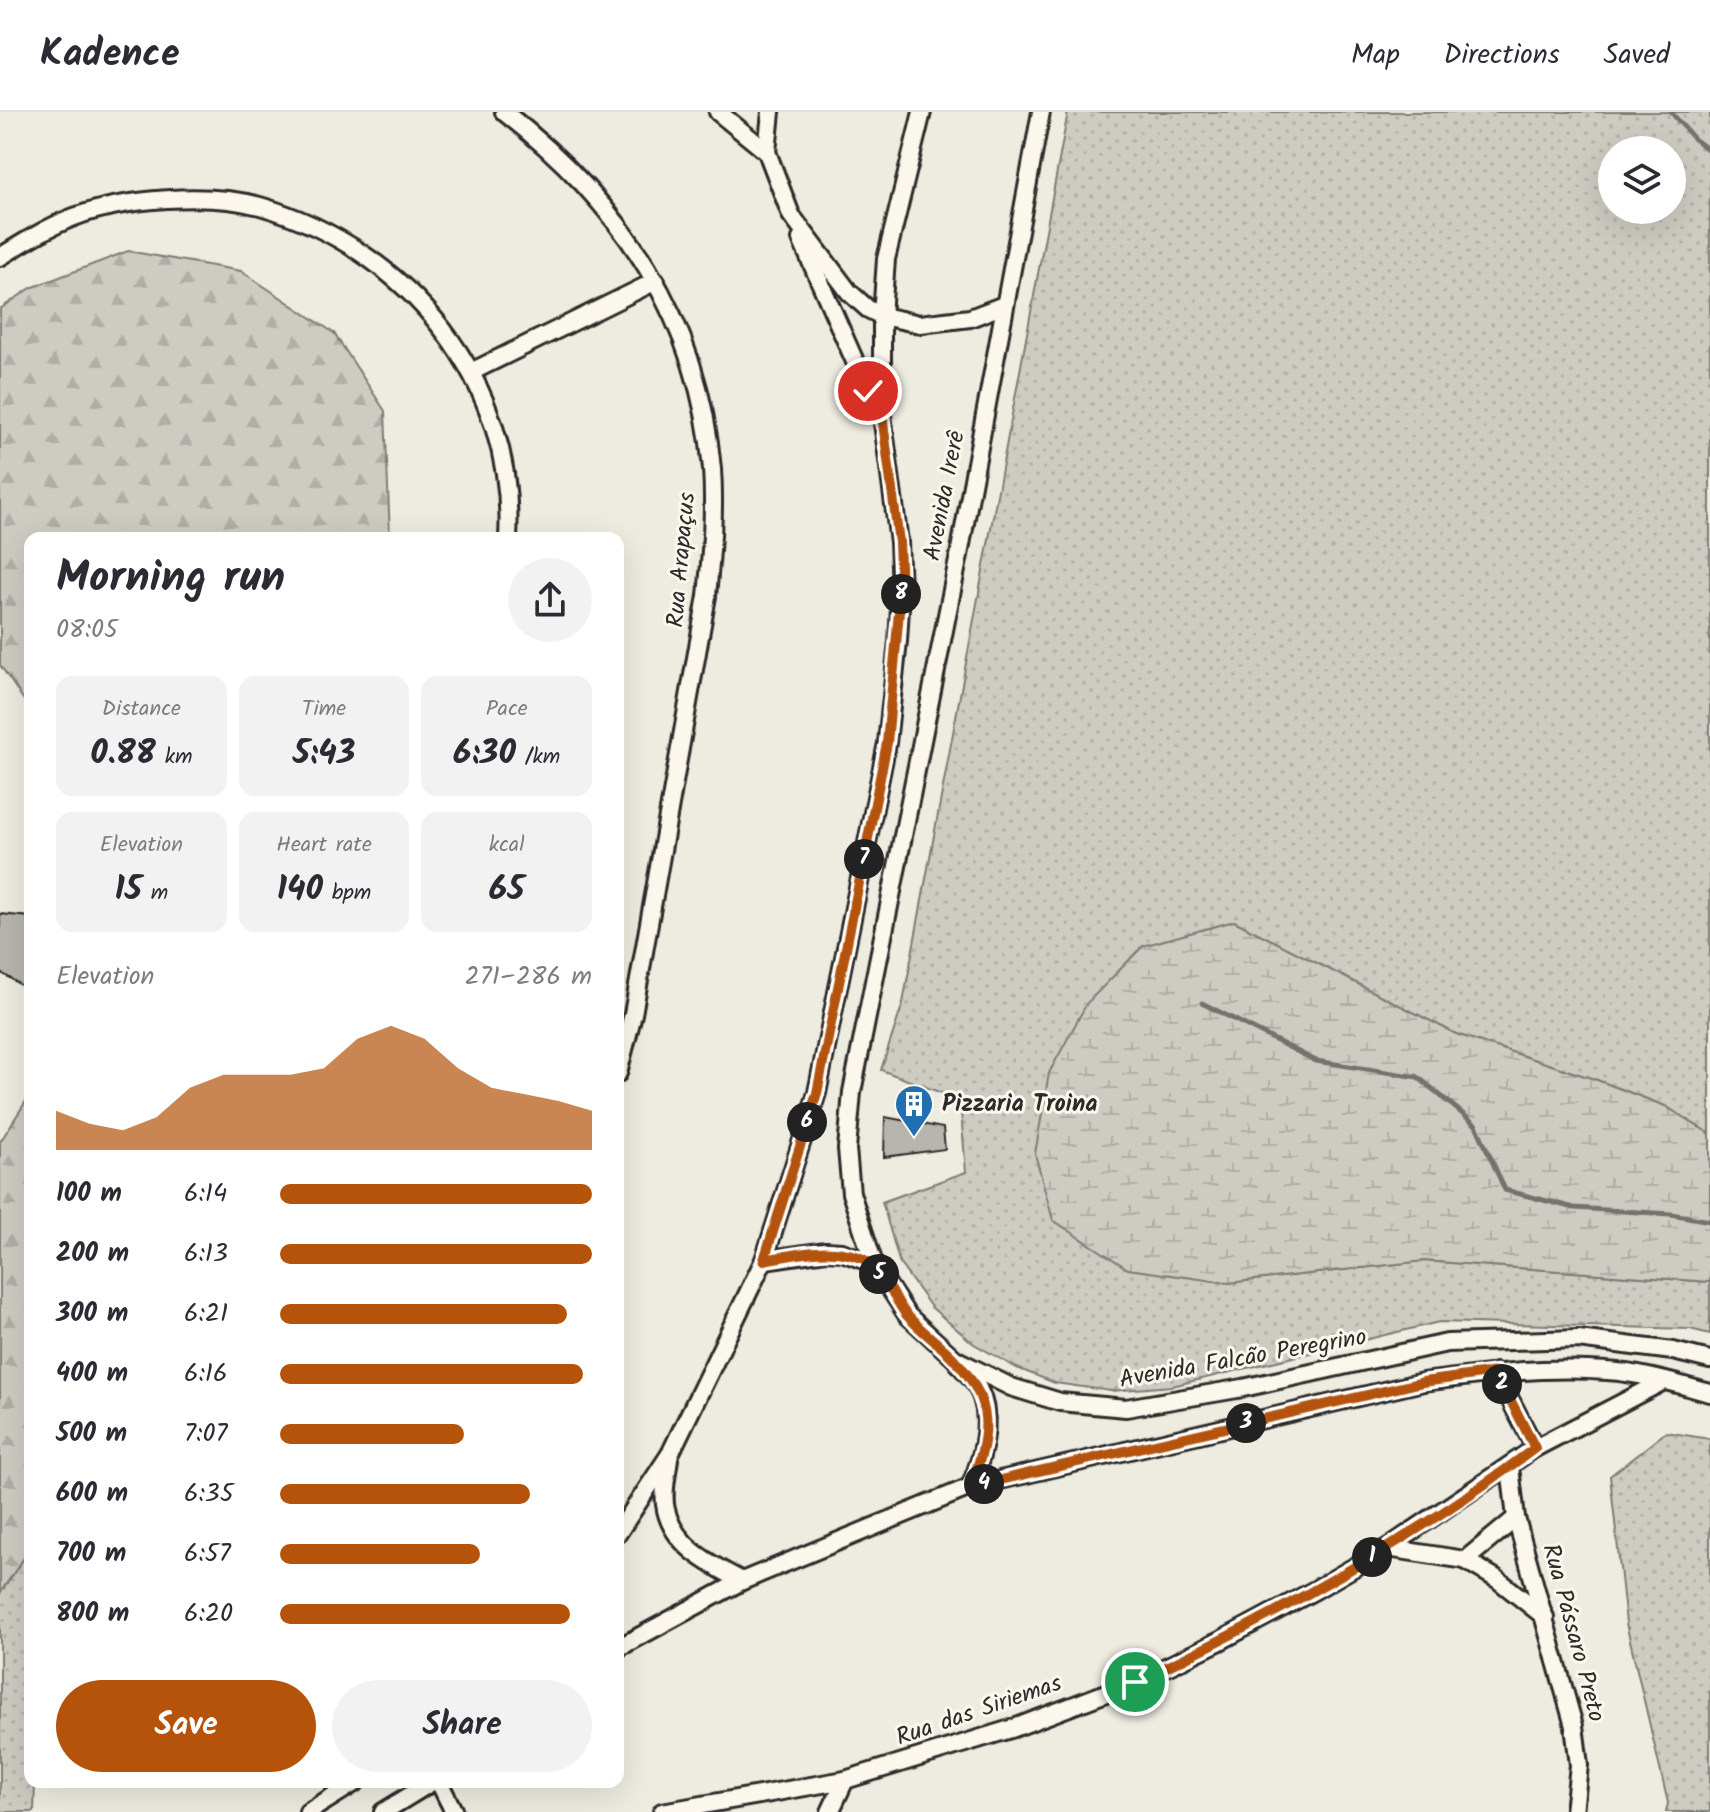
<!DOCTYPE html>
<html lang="en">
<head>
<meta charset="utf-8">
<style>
	body { margin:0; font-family:Kalam,sans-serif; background:#f2f2f3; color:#2b2b33; height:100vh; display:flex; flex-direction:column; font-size:30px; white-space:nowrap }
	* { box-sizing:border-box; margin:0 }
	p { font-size:26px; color:#7c7c81 }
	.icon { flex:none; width:44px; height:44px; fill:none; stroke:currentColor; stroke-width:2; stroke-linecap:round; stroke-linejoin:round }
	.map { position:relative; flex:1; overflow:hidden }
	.sheet { position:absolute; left:24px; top:420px; width:600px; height:1256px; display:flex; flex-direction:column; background:#fff; border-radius:16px; box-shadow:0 8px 32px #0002 }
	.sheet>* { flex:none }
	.controls { position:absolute; left:1598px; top:24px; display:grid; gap:16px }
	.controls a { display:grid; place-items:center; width:88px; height:88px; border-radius:50%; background:#fff; box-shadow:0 8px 32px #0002; font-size:40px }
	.pin { position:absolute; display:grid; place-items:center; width:68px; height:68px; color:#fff; margin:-34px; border:4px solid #fff; border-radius:50%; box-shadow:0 2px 8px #0007 }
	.km { position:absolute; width:40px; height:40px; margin:-20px; border-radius:50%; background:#222; color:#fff; font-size:22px; line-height:40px; text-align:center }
	.round { display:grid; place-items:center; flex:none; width:84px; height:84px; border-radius:42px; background:#f2f2f3 }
	.overview { display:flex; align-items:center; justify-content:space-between; height:136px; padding:0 32px }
	h1 { font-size:44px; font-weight:600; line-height:60px }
	.stats { display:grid; grid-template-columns:repeat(3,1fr); gap:12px; height:136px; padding:8px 32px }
	.stats div { display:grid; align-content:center; border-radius:16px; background:#f2f2f3; text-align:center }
	.stats b { font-size:34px; font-weight:600 }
	.stats small { font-size:22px; font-weight:400 }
	.stats p { font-size:22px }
	.chart { height:224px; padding:16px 32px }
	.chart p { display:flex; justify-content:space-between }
	.chart svg { width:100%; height:144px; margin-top:8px; fill:#b45309; opacity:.7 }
	.button { display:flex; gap:16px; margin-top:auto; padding:16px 32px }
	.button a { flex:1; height:92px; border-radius:48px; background:#b45309; color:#fff; font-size:32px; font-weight:600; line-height:92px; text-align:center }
	.button a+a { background:#f2f2f3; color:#2b2b33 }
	ul { padding:0 32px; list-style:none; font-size:26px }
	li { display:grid; grid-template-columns:128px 96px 1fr; align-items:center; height:60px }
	li i { height:20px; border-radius:10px; background:#b45309 }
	header { display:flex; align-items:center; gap:48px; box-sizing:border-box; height:112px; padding:0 40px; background:#fff; border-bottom:2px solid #e1e1e2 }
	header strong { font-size:38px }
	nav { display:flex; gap:44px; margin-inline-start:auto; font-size:28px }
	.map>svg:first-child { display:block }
</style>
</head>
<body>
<header>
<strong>Kadence</strong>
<nav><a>Map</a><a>Directions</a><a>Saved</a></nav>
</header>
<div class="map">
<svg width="1710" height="1700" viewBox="0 0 1710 1700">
	<defs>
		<pattern id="grass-dots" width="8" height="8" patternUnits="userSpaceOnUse" patternTransform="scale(2)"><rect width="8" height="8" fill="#cecbc2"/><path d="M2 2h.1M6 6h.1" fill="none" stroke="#b1aea7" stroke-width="1.8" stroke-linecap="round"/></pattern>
		<pattern id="forest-firs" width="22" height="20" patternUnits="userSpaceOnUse" patternTransform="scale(2)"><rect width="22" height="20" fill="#cecbc2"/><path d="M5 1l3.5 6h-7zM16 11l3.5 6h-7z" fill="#b1aea7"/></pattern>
		<pattern id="wetland-marsh" width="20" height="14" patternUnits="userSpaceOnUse" patternTransform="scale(2)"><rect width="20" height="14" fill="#cecbc2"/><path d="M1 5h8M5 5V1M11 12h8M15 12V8" fill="none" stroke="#b1aea7"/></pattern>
	</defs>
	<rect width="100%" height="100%" fill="#eeebe0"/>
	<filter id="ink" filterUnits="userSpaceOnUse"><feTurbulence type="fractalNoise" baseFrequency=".0125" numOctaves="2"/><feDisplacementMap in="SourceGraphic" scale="16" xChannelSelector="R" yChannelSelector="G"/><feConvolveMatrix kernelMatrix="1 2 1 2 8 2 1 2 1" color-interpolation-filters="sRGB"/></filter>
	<g filter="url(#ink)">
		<g fill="url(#grass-dots)" stroke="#7c7b76" stroke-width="2" fill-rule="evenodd">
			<path d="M 1068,0 L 1710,0 L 1710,1022 L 1665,994 L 1597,968 L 1456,922 L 1234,809 L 1228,1171 L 1424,1149 L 1710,1170 L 1710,1222 L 1690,1217 L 1439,1210 L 1172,1274 L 1111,1279 L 1055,1271 L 1017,1256 L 974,1232 L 931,1195 L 900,1152 L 882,1090 L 966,1060 L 960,988 L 881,958 L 903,891 ZM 1612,38 L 1672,38 L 1672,98 L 1612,98 Z"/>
			<polygon points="1666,1320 1710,1327 1710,1700 1666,1700 1668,1691 1626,1511 1610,1364"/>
			<polygon points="30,1437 30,1670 35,1670 34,1700 0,1700 0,1481"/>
		</g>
		<g fill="url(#forest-firs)" stroke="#7c7b76" stroke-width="2">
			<polygon points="128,139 241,159 334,221 385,299 390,426 30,426 30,597 0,553 0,197 31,176"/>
			<polygon points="30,983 30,1437 0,1481 0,1030"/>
		</g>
		<polygon fill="url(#wetland-marsh)" stroke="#7c7b76" stroke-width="2" points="1234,809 1456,922 1597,968 1665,994 1710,1022 1710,1170 1424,1149 1228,1171 1128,1157 1053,1108 1035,1042 1049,961 1087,891 1143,834"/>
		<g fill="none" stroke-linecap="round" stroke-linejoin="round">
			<g stroke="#74726e" stroke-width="5">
				<polyline points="1671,0 1694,27 1710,39"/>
				<polyline points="1202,891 1316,949 1418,965 1476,1013 1505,1078 1574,1096 1671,1102 1710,1109"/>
			</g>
		</g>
		<g fill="#b8b5ae" stroke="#2b2b2b" stroke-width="2">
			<polygon points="0,802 30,805 30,879 0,860"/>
			<polygon points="885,1005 943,1016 945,1037 884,1045"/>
		</g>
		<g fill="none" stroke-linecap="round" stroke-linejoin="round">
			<defs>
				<g id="street">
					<path d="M 504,0 C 622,92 699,206 712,357 C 715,399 711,443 707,484 L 633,902 L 618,961"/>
					<polyline points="718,0 767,40 791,103 849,180 868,197 882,204 920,212 970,206 1004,193"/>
					<polyline points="1041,0 960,438 852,980 847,1037 851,1081 874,1152 907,1203 955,1247 1011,1275 1060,1290 1126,1296 1243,1276 1447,1231 1578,1227 1673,1239 1710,1248"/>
					<polyline points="767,40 771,0"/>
					<polyline points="801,127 868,279 881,302"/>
					<path d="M 0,145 C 24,130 48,115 74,105 C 125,86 208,80 260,94 C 408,136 517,271 508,426"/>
					<polyline points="473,259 656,169"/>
					<polyline points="764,1148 826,1139 842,1140 874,1152"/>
					<path d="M 958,1251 C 964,1259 974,1267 978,1276 C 994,1307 983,1345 970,1375"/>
					<polyline points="1496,1260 1535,1336"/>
					<path d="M 669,1347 C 667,1363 662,1382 666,1398 C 675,1436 711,1452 742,1469"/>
					<polyline points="1510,1355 1516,1406 1574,1614 1579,1653 1574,1700"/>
					<polyline points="618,1421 670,1342 764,1148 817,981 887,631 898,529 901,478 899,430 882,303 882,204 886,147 922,0"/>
					<polyline points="1387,1436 1465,1448 1516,1406"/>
					<polyline points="1465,1448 1497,1467 1545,1505"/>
					<path d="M 618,1536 L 742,1469 L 970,1375 L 1423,1270 C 1484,1262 1545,1254 1607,1259 C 1642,1261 1677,1272 1710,1281"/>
					<polyline points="439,1670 454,1700"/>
					<polyline points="308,1700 356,1670"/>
					<polyline points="383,1700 432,1670"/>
					<polyline points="662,1700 845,1668 1014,1616 1135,1570 1220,1529 1315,1478 1387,1436 1535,1336 1664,1269"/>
					<polyline points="830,1700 845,1668"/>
				</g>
			</defs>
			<use href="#street" stroke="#2b2b2b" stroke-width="22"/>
			<use href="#street" stroke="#fbf7ec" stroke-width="16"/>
		</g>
	</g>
	<g fill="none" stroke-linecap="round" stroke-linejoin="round" filter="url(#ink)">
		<defs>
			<path id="route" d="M 868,279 L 882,303 L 899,430 L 901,478 L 887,631 L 817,981 L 764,1148 C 800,1142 837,1131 871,1151 C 881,1157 896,1189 905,1201 C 919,1218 939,1231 954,1247 C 995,1289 991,1323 970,1375 L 1423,1270 L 1496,1260 L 1535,1336 C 1411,1429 1275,1504 1135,1570"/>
		</defs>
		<use href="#route" stroke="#fff" stroke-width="16"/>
		<use href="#route" stroke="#b45309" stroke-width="10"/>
	</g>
	<defs>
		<symbol id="building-pin" viewBox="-11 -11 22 30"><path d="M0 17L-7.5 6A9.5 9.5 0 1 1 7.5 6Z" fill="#1f6fb2" stroke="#fbf7ec"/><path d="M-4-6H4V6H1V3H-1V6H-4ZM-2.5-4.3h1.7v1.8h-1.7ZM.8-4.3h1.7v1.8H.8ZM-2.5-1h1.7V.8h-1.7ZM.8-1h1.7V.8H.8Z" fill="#fff"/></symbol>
	</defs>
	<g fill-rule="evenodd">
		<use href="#building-pin" x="892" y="970" width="44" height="60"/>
	</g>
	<g text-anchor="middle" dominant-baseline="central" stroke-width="6" stroke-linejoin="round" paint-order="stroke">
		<g font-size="24" fill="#2b2b2b" stroke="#fbf7ec">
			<text transform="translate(945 384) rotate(-79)">Avenida Irerê</text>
			<text transform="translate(682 448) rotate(-85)">Rua Arapaçus</text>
			<text transform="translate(1243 1247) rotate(-10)">Avenida Falcão Peregrino</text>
			<text transform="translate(1573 1521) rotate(75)">Rua Pássaro Preto</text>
			<text transform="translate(979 1599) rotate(-19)">Rua das Siriemas</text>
		</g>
		<g font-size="24" font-weight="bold" fill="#2b2b2b" stroke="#fbf7ec" text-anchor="start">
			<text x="942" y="992">Pizzaria Troina</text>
		</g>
	</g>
</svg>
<div class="controls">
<a><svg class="icon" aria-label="layers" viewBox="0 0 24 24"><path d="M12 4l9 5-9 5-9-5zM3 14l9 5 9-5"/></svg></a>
</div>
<div class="pin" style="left:1135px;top:1570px;background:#1e9e55"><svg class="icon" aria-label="arrive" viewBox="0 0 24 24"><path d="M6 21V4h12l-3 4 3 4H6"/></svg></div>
<div class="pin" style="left:868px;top:279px;background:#d93025"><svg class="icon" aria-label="check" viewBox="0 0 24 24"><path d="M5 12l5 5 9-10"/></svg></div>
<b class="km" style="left:1372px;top:1445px">1</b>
<b class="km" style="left:1502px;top:1272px">2</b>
<b class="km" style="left:1246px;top:1311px">3</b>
<b class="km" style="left:984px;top:1372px">4</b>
<b class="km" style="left:879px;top:1162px">5</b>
<b class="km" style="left:807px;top:1010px">6</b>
<b class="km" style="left:864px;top:747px">7</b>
<b class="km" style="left:901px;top:482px">8</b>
<section class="sheet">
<div class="overview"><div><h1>Morning run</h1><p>08:05</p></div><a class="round"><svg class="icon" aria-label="share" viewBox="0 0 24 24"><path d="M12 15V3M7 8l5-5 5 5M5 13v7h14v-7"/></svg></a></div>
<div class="stats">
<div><p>Distance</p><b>0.88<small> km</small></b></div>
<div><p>Time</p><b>5:43</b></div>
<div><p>Pace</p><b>6:30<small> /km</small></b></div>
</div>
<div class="stats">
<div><p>Elevation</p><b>15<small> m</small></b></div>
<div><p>Heart rate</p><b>140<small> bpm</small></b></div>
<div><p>kcal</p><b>65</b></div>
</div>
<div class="chart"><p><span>Elevation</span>271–286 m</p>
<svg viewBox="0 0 160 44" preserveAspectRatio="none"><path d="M0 44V32L10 36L20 38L30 34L40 25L50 21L60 21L70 21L80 19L90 10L100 6L110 10L120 19L130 25L140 27L150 29L160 32V44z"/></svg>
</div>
<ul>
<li><b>100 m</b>6:14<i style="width:100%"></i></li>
<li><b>200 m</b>6:13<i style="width:100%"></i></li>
<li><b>300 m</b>6:21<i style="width:92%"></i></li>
<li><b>400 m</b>6:16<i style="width:97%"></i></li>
<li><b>500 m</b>7:07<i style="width:59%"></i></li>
<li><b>600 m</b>6:35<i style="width:80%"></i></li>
<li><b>700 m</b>6:57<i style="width:64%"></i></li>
<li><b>800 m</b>6:20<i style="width:93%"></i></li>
</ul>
<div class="button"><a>Save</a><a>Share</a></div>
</section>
</div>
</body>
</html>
